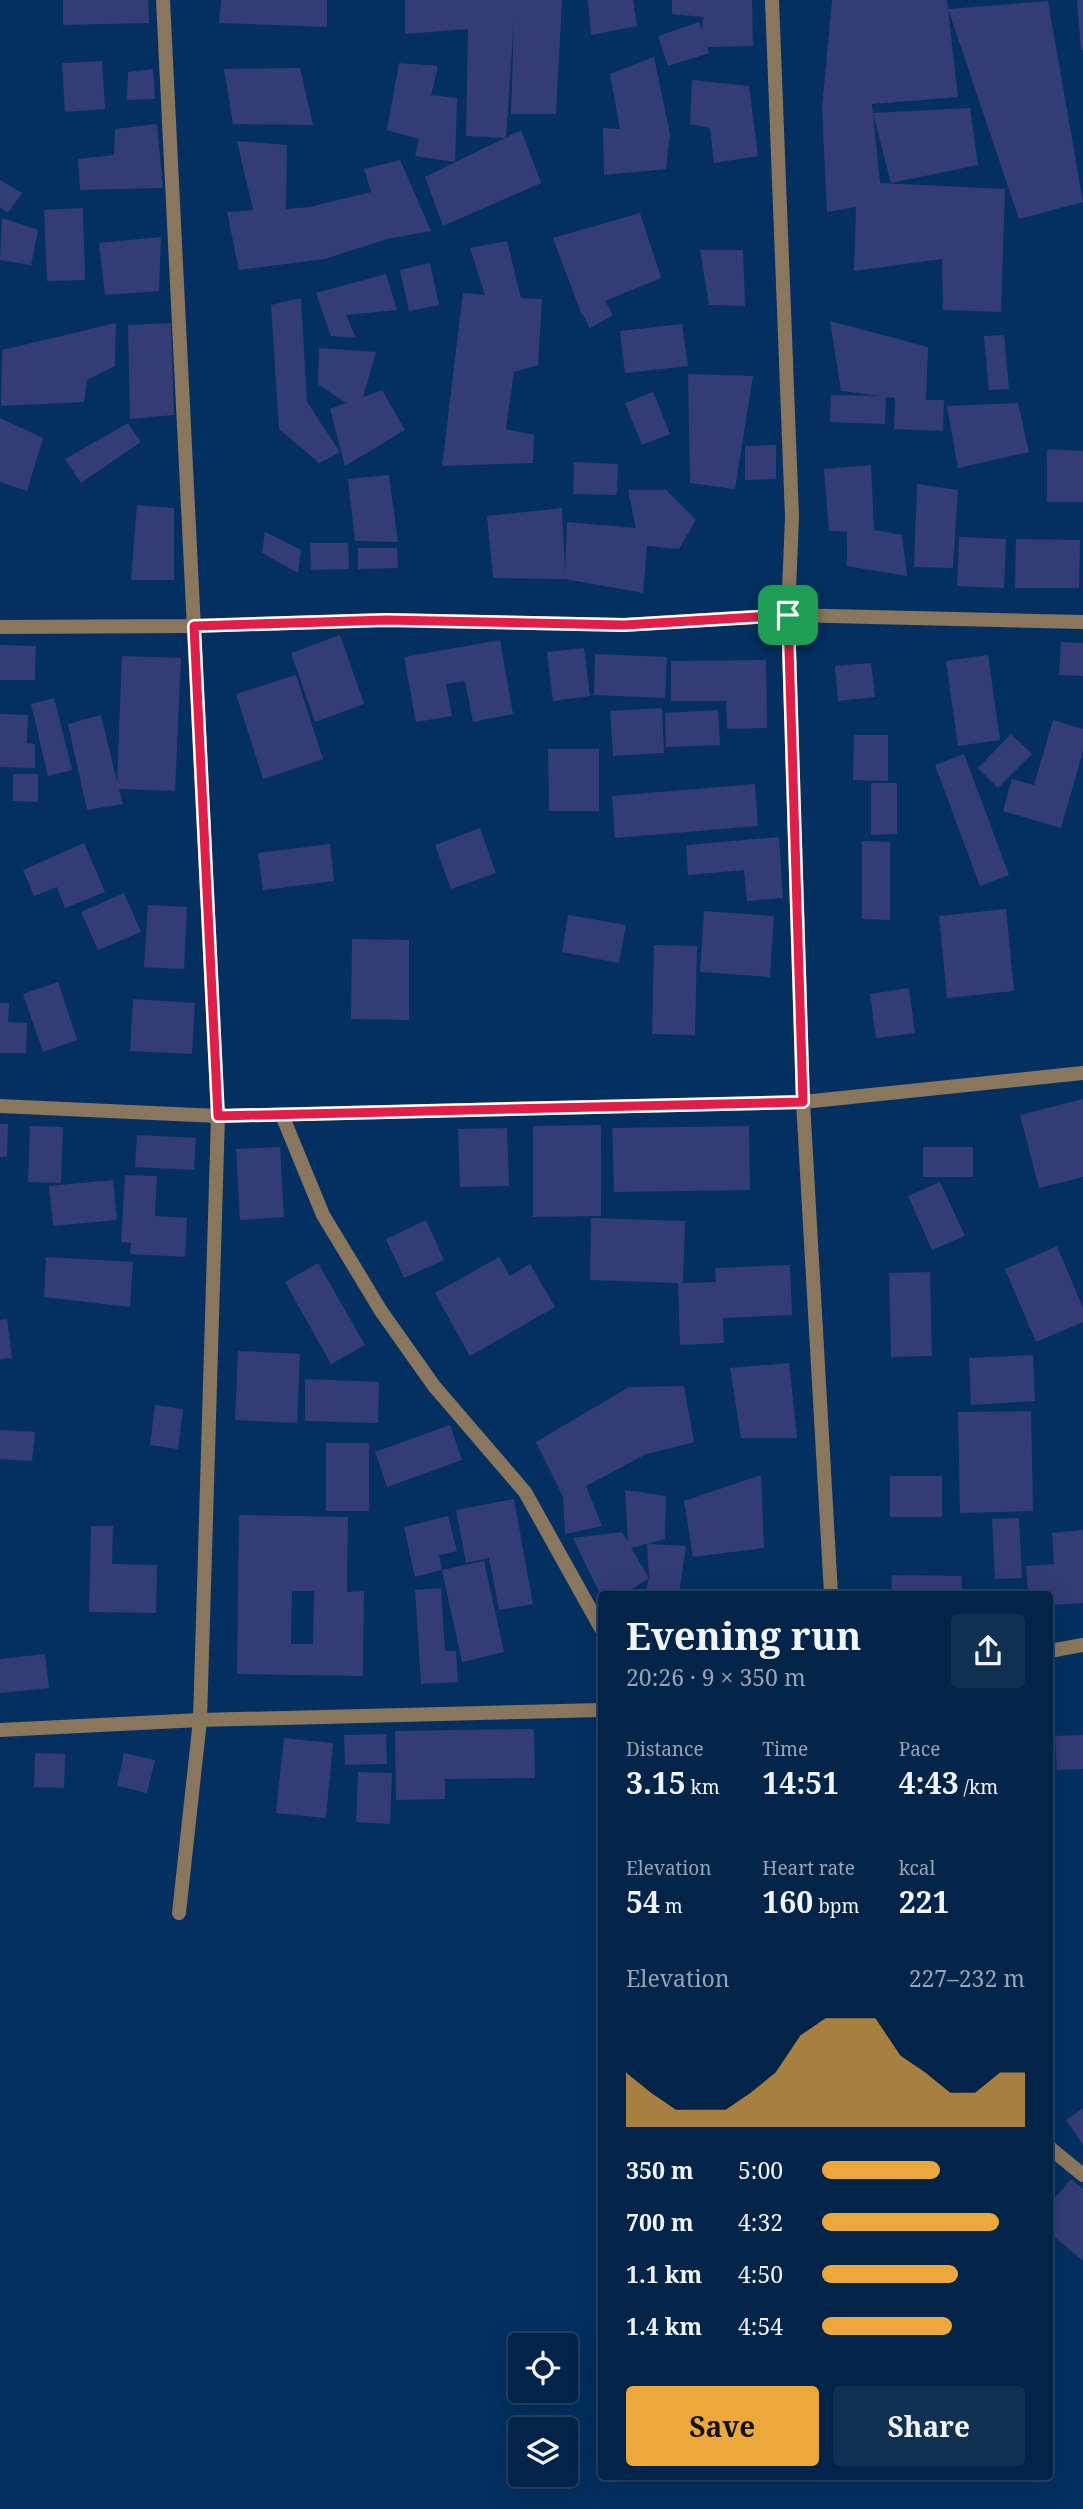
<!DOCTYPE html>
<html lang="en">
<head>
<meta charset="utf-8">
<style>
	body { margin:0; font-family:"Noto Serif",serif; background:#103052; color:#f1f3f6; height:100vh; display:flex; flex-direction:column; font-size:26px; white-space:nowrap }
	* { box-sizing:border-box; margin:0 }
	p { font-size:23px; color:#96a4b4 }
	.icon { flex:none; width:38px; height:38px; fill:none; stroke:currentColor; stroke-width:2; stroke-linecap:round; stroke-linejoin:round }
	.map { position:relative; flex:1; overflow:hidden }
	.side { position:absolute; left:598px; top:1591px; width:455px; height:889px; display:flex; flex-direction:column; background:#022448; border-radius:7px; box-shadow:0 7px 28px #0002,0 0 0 2px #234160 }
	.side>* { flex:none }
	.buttons { position:absolute; left:508px; top:2333px; display:grid; gap:14px }
	.buttons a { display:grid; place-items:center; width:70px; height:70px; border-radius:7px; background:#022448; box-shadow:0 7px 28px #0002,0 0 0 2px #234160; font-size:35px }
	.pin { position:absolute; display:grid; place-items:center; width:60px; height:60px; color:#fff; margin:-30px; border-radius:14px; box-shadow:0 4px 10px #0006 }
	.round { display:grid; place-items:center; flex:none; width:74px; height:74px; border-radius:7px; background:#103052 }
	.headline { display:flex; align-items:center; justify-content:space-between; height:119px; padding:0 28px }
	h1 { font-size:38px; font-weight:700; line-height:52px }
	.figures { display:grid; grid-template-columns:repeat(3,1fr); gap:10px; height:119px; padding:7px 28px }
	.figures div { display:grid; align-content:center }
	.figures b { font-size:30px; font-weight:700 }
	.figures small { font-size:19px; font-weight:400 }
	.figures p { font-size:19px }
	.chart { height:196px; padding:14px 28px }
	.chart p { display:flex; justify-content:space-between }
	.chart svg { width:100%; height:126px; margin-top:7px; fill:#eda83c; opacity:.7 }
	.button { display:flex; gap:14px; margin-top:auto; padding:14px 28px }
	.button a { flex:1; height:80px; border-radius:7px; background:#eda83c; color:#111; font-size:28px; font-weight:700; line-height:80px; text-align:center }
	.button a+a { background:#103052; color:#f1f3f6 }
	ul { padding:0 28px; list-style:none; font-size:23px }
	li { display:grid; grid-template-columns:112px 84px 1fr; align-items:center; height:52px }
	li i { height:18px; border-radius:9px; background:#eda83c }
	.map>svg:first-child { display:block }
</style>
</head>
<body>
<div class="map">
<svg width="1083" height="2509" viewBox="0 0 1083 2509">
	<rect width="100%" height="100%" fill="#033060"/>
	<g fill="#333c75" fill-rule="evenodd">
		<polygon points="63,0 148,0 149,23 63,25"/>
		<polygon points="221,0 327,0 327,27 219,23"/>
		<polygon points="405,0 562,0 556,114 511,114 514,19 506,138 466,136 468,29 405,34"/>
		<polygon points="588,0 633,0 637,26 591,35"/>
		<polygon points="672,0 752,0 753,46 707,47 709,53 668,66 658,36 699,22 702,31 703,17 672,14"/>
		<polygon points="832,0 947,0 958,97 872,104 880,183 1005,189 1001,312 943,310 942,259 854,271 856,207 827,212 822,108"/>
		<polygon points="1077,0 1083,0 1083,50 1081,50"/>
		<polygon points="1048,1 1083,202 1019,219 948,9"/>
		<polygon points="654,57 670,134 666,169 604,175 603,128 620,129 610,74"/>
		<polygon points="102,61 105,109 65,112 62,63"/>
		<polygon points="399,63 438,66 431,95 457,98 455,162 415,156 419,139 387,130"/>
		<polygon points="300,68 313,125 233,124 224,69"/>
		<polygon points="153,69 155,99 127,100 128,72"/>
		<polygon points="692,80 749,86 758,156 714,163 710,128 690,124"/>
		<polygon points="970,108 978,165 891,183 873,113"/>
		<polygon points="157,124 163,188 80,190 78,159 114,155 115,129"/>
		<polygon points="521,130 541,183 443,226 425,177"/>
		<polygon points="237,141 287,145 286,209 310,207 371,192 364,169 400,160 431,231 387,239 325,259 239,270 227,212 253,210"/>
		<polygon points="0,180 22,193 8,213 0,207"/>
		<polygon points="83,208 85,280 47,281 44,210"/>
		<polygon points="640,213 661,278 605,301 613,315 590,328 580,310 553,238"/>
		<polygon points="2,218 38,230 31,265 0,260"/>
		<polygon points="161,237 159,291 105,295 99,243"/>
		<polygon points="507,241 521,298 542,299 538,365 514,372 506,429 534,435 533,463 442,466 463,293 485,295 470,248"/>
		<polygon points="700,250 743,250 745,306 709,305"/>
		<polygon points="430,263 439,305 409,311 400,270"/>
		<polygon points="386,274 397,310 346,315 356,338 331,336 316,293"/>
		<polygon points="301,298 307,402 340,452 319,463 279,429 271,305"/>
		<polygon points="830,321 928,347 926,400 944,400 943,431 894,429 895,398 886,397 885,424 830,422 831,395 882,396 841,391"/>
		<polygon points="116,323 115,366 87,380 84,402 1,406 2,350"/>
		<polygon points="171,323 174,415 130,419 128,325"/>
		<polygon points="682,324 688,366 625,373 620,331"/>
		<polygon points="1004,335 1009,389 989,390 984,336"/>
		<polygon points="319,348 376,352 363,397 382,390 405,430 345,466 330,409 346,403 318,384"/>
		<polygon points="688,374 753,376 735,489 690,483"/>
		<polygon points="653,392 670,434 642,445 625,403"/>
		<polygon points="1018,403 1029,452 958,468 947,406"/>
		<polygon points="0,418 43,438 27,491 0,482"/>
		<polygon points="128,423 141,442 81,483 65,459"/>
		<polygon points="776,445 776,479 745,480 745,446"/>
		<polygon points="1047,449 1083,451 1083,502 1047,502"/>
		<polygon points="574,462 618,464 617,495 573,494"/>
		<polygon points="871,465 874,530 902,535 907,576 847,566 847,531 829,531 824,469"/>
		<polygon points="389,475 398,542 355,541 348,479"/>
		<polygon points="917,484 958,490 953,568 914,567"/>
		<polygon points="628,490 666,490 696,520 679,549 647,546 643,593 565,579 493,578 487,516 562,508 565,573 567,522 636,528"/>
		<polygon points="137,505 174,508 174,580 131,580"/>
		<polygon points="265,532 301,550 298,573 262,553"/>
		<polygon points="959,537 1006,539 1004,588 957,586"/>
		<polygon points="1016,539 1080,540 1079,588 1015,588"/>
		<polygon points="310,543 348,543 349,569 311,570"/>
		<polygon points="358,548 397,548 398,568 358,569"/>
		<polygon points="340,635 364,704 315,722 291,653"/>
		<polygon points="500,640 513,714 473,722 465,681 446,684 452,716 416,722 404,657"/>
		<polygon points="1061,642 1083,643 1083,676 1059,675"/>
		<polygon points="0,645 36,646 35,680 0,680"/>
		<polygon points="584,648 590,696 553,701 547,652"/>
		<polygon points="595,654 667,657 665,698 594,695"/>
		<polygon points="988,655 1000,740 958,746 946,661"/>
		<polygon points="122,656 181,658 175,791 119,789 123,804 87,810 68,724 101,715 117,782"/>
		<polygon points="766,660 767,728 727,729 726,701 671,701 671,661"/>
		<polygon points="871,663 875,697 838,701 835,666"/>
		<polygon points="296,675 323,759 263,779 236,694"/>
		<polygon points="54,698 72,770 48,776 31,704"/>
		<polygon points="662,708 664,753 613,756 610,711"/>
		<polygon points="718,710 720,745 666,747 665,713"/>
		<polygon points="0,714 28,715 27,743 35,744 35,768 0,767"/>
		<polygon points="1053,720 1083,729 1083,751 1061,828 1003,811 1012,779 1034,785"/>
		<polygon points="1011,734 1032,754 998,788 978,768"/>
		<polygon points="854,735 888,735 888,781 853,780"/>
		<polygon points="548,749 599,749 599,811 549,811"/>
		<polygon points="964,754 1009,875 980,886 935,765"/>
		<polygon points="13,774 38,774 38,802 13,801"/>
		<polygon points="871,783 897,783 897,834 871,835"/>
		<polygon points="755,784 758,826 615,838 612,796"/>
		<polygon points="480,828 496,873 451,889 435,845"/>
		<polygon points="779,837 783,898 747,901 744,870 688,875 686,845"/>
		<polygon points="862,841 890,842 890,920 862,919"/>
		<polygon points="84,843 105,892 65,908 57,887 34,896 23,870"/>
		<polygon points="330,844 334,881 263,890 258,853"/>
		<polygon points="124,893 141,932 98,950 81,912"/>
		<polygon points="148,905 187,907 184,969 144,967"/>
		<polygon points="1006,909 1014,991 947,998 939,916"/>
		<polygon points="704,911 774,916 770,977 700,972"/>
		<polygon points="568,915 626,925 619,963 562,952"/>
		<polygon points="352,939 409,940 409,1020 351,1019"/>
		<polygon points="654,945 697,946 695,1035 652,1034"/>
		<polygon points="58,982 77,1040 43,1052 23,994"/>
		<polygon points="909,988 915,1033 876,1038 870,994"/>
		<polygon points="133,999 195,1003 192,1054 130,1051"/>
		<polygon points="0,1003 9,1003 8,1022 27,1023 26,1053 0,1053"/>
		<polygon points="1083,1099 1083,1177 1039,1188 1020,1115"/>
		<polygon points="0,1124 8,1124 7,1157 0,1157"/>
		<polygon points="601,1125 601,1216 533,1217 533,1126"/>
		<polygon points="30,1126 63,1127 61,1183 28,1182"/>
		<polygon points="749,1126 750,1190 614,1192 612,1128"/>
		<polygon points="507,1128 509,1186 460,1187 458,1129"/>
		<polygon points="137,1135 196,1138 194,1170 135,1167"/>
		<polygon points="280,1147 284,1217 240,1220 236,1149"/>
		<rect x="923" y="1147" width="50" height="30"/>
		<polygon points="125,1175 157,1176 155,1216 187,1218 185,1257 130,1254 131,1243 121,1242"/>
		<polygon points="113,1180 117,1220 53,1226 49,1186"/>
		<polygon points="940,1182 965,1236 932,1250 908,1196"/>
		<polygon points="591,1218 685,1221 683,1283 716,1282 715,1268 790,1265 792,1315 723,1318 724,1343 680,1345 678,1283 590,1280"/>
		<polygon points="426,1220 444,1260 404,1278 386,1239"/>
		<polygon points="1057,1246 1083,1308 1083,1322 1036,1342 1005,1269"/>
		<polygon points="46,1257 133,1262 130,1307 44,1297"/>
		<polygon points="499,1257 510,1276 530,1264 555,1307 470,1356 435,1293"/>
		<polygon points="318,1263 365,1345 331,1364 285,1282"/>
		<polygon points="930,1272 932,1356 891,1357 889,1273"/>
		<polygon points="7,1319 12,1358 0,1359 0,1320"/>
		<polygon points="238,1351 300,1354 297,1423 235,1420"/>
		<polygon points="1033,1355 1035,1401 971,1405 969,1358"/>
		<polygon points="789,1363 797,1438 741,1438 730,1368"/>
		<polygon points="305,1379 379,1382 378,1423 305,1421"/>
		<polygon points="684,1386 694,1442 646,1454 586,1486 602,1526 565,1534 563,1497 536,1442 629,1387"/>
		<polygon points="155,1405 183,1409 178,1449 150,1445"/>
		<polygon points="1031,1411 1033,1511 960,1513 958,1412"/>
		<polygon points="450,1425 462,1460 387,1487 375,1452"/>
		<polygon points="0,1430 35,1432 32,1461 0,1459"/>
		<rect x="326" y="1443" width="43" height="68"/>
		<polygon points="761,1475 764,1548 693,1557 684,1501"/>
		<rect x="890" y="1476" width="52" height="41"/>
		<polygon points="625,1490 666,1496 665,1539 631,1548 649,1578 624,1594 600,1594 573,1538 622,1532 628,1542"/>
		<polygon points="514,1499 533,1604 499,1610 489,1558 466,1563 456,1510"/>
		<path d="M 239,1515 L 348,1517 L 347,1592 L 364,1591 L 363,1676 L 237,1674 ZM 292,1591 L 314,1591 L 313,1644 L 291,1644 Z"/>
		<polygon points="448,1516 457,1551 439,1555 442,1570 415,1577 404,1527"/>
		<polygon points="1019,1518 1022,1578 995,1579 992,1519"/>
		<polygon points="91,1526 113,1526 112,1564 157,1565 156,1613 89,1612"/>
		<polygon points="1083,1530 1083,1603 1050,1605 1050,1594 1028,1594 1026,1566 1054,1564 1052,1533"/>
		<polygon points="647,1544 686,1546 679,1594 645,1594 649,1578"/>
		<polygon points="484,1561 504,1652 462,1662 442,1570"/>
		<polygon points="892,1575 962,1576 961,1594 891,1594"/>
		<polygon points="441,1588 445,1651 456,1651 458,1682 421,1684 415,1590"/>
		<polygon points="45,1654 49,1688 0,1693 0,1659"/>
		<polygon points="534,1729 535,1778 445,1779 445,1799 396,1800 395,1731"/>
		<polygon points="386,1734 387,1764 345,1765 344,1735"/>
		<polygon points="1083,1735 1083,1769 1057,1770 1055,1736"/>
		<polygon points="284,1738 333,1743 326,1818 276,1813"/>
		<polygon points="35,1753 65,1754 64,1788 34,1787"/>
		<polygon points="124,1753 155,1760 147,1793 117,1786"/>
		<polygon points="358,1772 392,1773 390,1824 356,1822"/>
		<polygon points="1083,2108 1083,2145 1066,2120"/>
		<polygon points="1071,2179 1083,2189 1083,2261 1050,2233 1050,2204"/>
	</g>
	<g fill="none" stroke-linecap="round" stroke-linejoin="round">
		<g stroke="#89765d" stroke-width="14">
			<polyline points="163,0 218,1116 200,1720 179,1913"/>
			<polyline points="772,0 792,517 788,615 803,1102 831,1594"/>
			<polyline points="0,627 194,626 385,620 624,625 788,615 1083,622"/>
			<polyline points="0,1106 218,1116 803,1102 1083,1073"/>
			<polyline points="282,1115 323,1215 381,1311 434,1386 525,1492 602,1630"/>
			<polyline points="1050,1651 1083,1645"/>
			<polyline points="0,1730 200,1720 602,1710"/>
			<polyline points="1050,2148 1083,2175"/>
		</g>
	</g>
	<g fill="none" stroke-linecap="round" stroke-linejoin="round">
		<defs>
			<polygon id="route" points="788,615 803,1102 218,1116 194,626 386,620 624,625"/>
		</defs>
		<use href="#route" stroke="#fff" stroke-width="14"/>
		<use href="#route" stroke="#e11d48" stroke-width="9"/>
	</g>
</svg>
<div class="buttons">
<a><svg class="icon" aria-label="locate" viewBox="0 0 24 24"><circle cx="12" cy="12" r="6"/><path d="M12 2v4M12 18v4M2 12h4M18 12h4"/></svg></a>
<a><svg class="icon" aria-label="layers" viewBox="0 0 24 24"><path d="M12 4l9 5-9 5-9-5zM3 14l9 5 9-5"/></svg></a>
</div>
<div class="pin" style="left:788px;top:615px;background:#1e9e55"><svg class="icon" aria-label="arrive" viewBox="0 0 24 24"><path d="M6 21V4h12l-3 4 3 4H6"/></svg></div>
<section class="side">
<div class="headline"><div><h1>Evening run</h1><p>20:26 · 9 × 350 m</p></div><a class="round"><svg class="icon" aria-label="share" viewBox="0 0 24 24"><path d="M12 15V3M7 8l5-5 5 5M5 13v7h14v-7"/></svg></a></div>
<div class="figures">
<div><p>Distance</p><b>3.15<small> km</small></b></div>
<div><p>Time</p><b>14:51</b></div>
<div><p>Pace</p><b>4:43<small> /km</small></b></div>
</div>
<div class="figures">
<div><p>Elevation</p><b>54<small> m</small></b></div>
<div><p>Heart rate</p><b>160<small> bpm</small></b></div>
<div><p>kcal</p><b>221</b></div>
</div>
<div class="chart"><p><span>Elevation</span>227–232 m</p>
<svg viewBox="0 0 160 44" preserveAspectRatio="none"><path d="M0 44V25L10 32L20 38L30 38L40 38L50 32L60 25L70 12L80 6L90 6L100 6L110 19L120 25L130 32L140 32L150 25L160 25V44z"/></svg>
</div>
<ul>
<li><b>350 m</b>5:00<i style="width:58%"></i></li>
<li><b>700 m</b>4:32<i style="width:87%"></i></li>
<li><b>1.1 km</b>4:50<i style="width:67%"></i></li>
<li><b>1.4 km</b>4:54<i style="width:64%"></i></li>
</ul>
<div class="button"><a>Save</a><a>Share</a></div>
</section>
</div>
</body>
</html>
